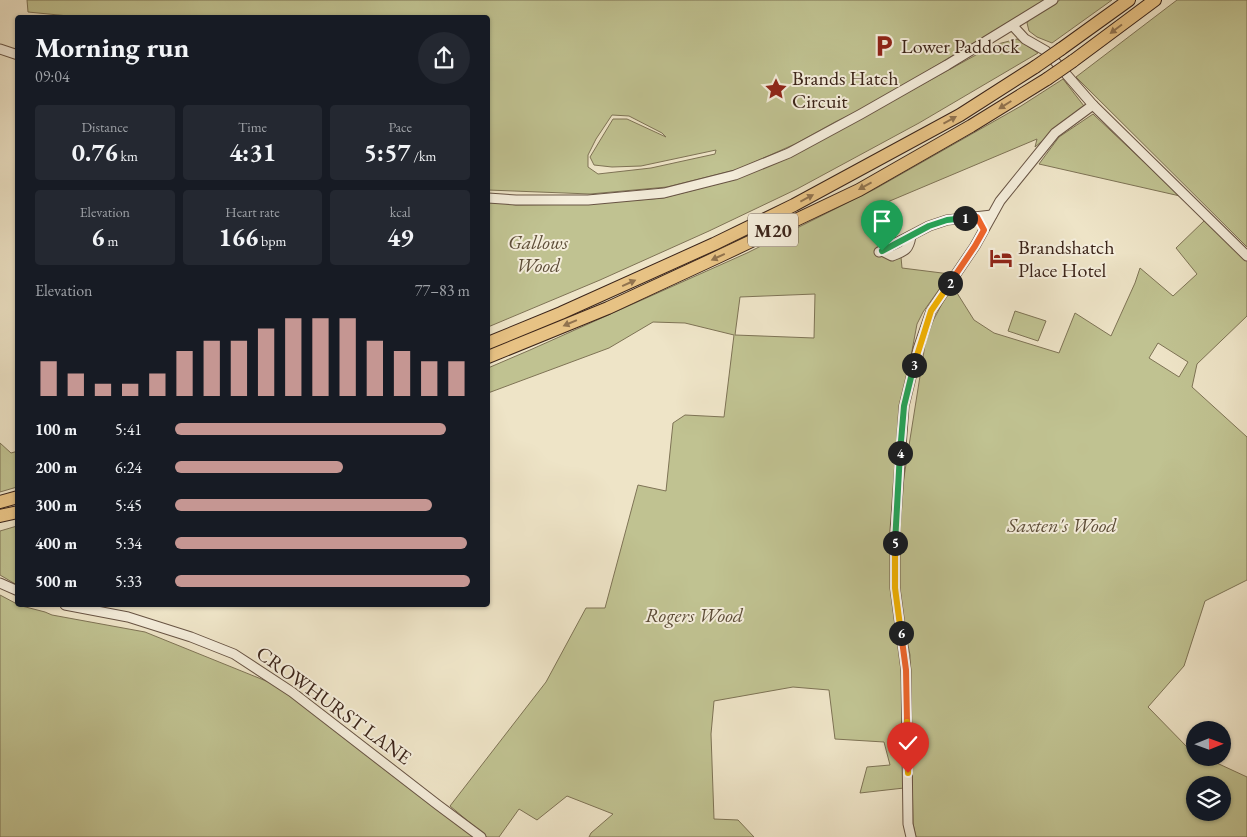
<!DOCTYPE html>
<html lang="en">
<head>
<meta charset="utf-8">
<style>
	body { margin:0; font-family:"EB Garamond",serif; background:#242831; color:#f1f3f6; height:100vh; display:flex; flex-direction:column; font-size:19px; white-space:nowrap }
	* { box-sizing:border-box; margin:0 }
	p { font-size:16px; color:#9ea1a6 }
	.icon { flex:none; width:28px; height:28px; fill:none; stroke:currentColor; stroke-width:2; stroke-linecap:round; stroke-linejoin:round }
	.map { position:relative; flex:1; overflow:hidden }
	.details { position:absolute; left:15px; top:15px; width:475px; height:592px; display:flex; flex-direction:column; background:#171b24; border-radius:5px; box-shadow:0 1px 4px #0004 }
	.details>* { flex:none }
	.needle { width:32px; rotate:89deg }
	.fabs { position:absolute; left:1186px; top:721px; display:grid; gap:10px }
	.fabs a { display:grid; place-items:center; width:45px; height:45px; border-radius:50%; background:#171b24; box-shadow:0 1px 4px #0004; font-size:25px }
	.pin { position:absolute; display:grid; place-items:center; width:42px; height:42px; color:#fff; margin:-51px -21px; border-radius:50% 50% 50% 0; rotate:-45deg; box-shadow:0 0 5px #0007 }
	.pin .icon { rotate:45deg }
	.km { position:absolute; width:25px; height:25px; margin:-12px; border-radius:50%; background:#222; color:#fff; font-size:14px; line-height:25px; text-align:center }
	.round { display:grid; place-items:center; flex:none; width:52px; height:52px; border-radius:26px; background:#242831 }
	.head { display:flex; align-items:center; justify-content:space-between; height:85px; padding:0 20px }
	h1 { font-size:28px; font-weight:700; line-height:38px }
	.stats { display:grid; grid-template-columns:repeat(3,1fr); gap:8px; height:85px; padding:5px 20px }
	.stats div { display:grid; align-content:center; border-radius:5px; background:#242831; text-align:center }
	.stats b { font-size:25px; font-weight:700 }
	.stats small { font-size:14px; font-weight:400 }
	.stats p { font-size:14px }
	.chart { height:140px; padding:10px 20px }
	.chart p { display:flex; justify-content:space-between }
	.chart svg { width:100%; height:90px; margin-top:5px; stroke:#c59692; stroke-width:6 }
	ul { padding:0 20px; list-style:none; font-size:16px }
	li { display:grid; grid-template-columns:80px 60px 1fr; align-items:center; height:38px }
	li i { height:12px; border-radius:6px; background:#c59692 }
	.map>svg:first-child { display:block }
</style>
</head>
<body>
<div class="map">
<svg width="1247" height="837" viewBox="0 0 1247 837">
	<rect width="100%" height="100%" fill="#eee4c7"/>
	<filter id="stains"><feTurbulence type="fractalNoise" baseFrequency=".004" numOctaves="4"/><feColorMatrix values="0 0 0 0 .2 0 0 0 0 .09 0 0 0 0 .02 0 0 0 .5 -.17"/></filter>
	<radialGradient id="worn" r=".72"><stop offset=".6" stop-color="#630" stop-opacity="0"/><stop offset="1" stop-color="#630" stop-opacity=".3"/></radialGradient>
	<g fill="#c0c291" stroke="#7e7355" fill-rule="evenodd">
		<path d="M 27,0 L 1045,0 L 876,102 L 835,122 L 795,144 L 739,169 L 667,187 L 590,194 L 488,190 L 488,18 L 89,18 L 28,12 ZM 612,115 L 629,116 L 662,133 L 666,137 L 627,119 L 613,119 L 590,157 L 594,165 L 612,167 L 641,166 L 716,150 L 715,154 L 651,168 L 598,174 L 588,167 L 588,155 L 596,139 Z"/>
		<polygon points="1060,0 1112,0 1052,43 1037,37 1029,31 1027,23 1030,18"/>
		<polygon points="1177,0 1247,0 1247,247 1076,77"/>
		<polygon points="1017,39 1038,53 919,123 797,189 709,231 600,280 488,327 488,201 516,205 587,204 663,198 733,180 834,133 994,45"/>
		<path d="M 1063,79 L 1084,106 L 1035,147 L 1037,139 L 885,203 L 901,257 L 902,268 L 950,274 L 923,312 L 917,324 L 899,420 L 892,531 L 901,661 L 904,788 L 860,793 L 867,767 L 890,765 L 884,742 L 835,739 L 829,690 L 793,687 L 714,701 L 711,734 L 714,819 L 738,820 L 754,837 L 589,837 L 591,833 L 613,814 L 567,796 L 537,820 L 519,809 L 499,837 L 487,837 L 450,806 L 546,682 L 586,608 L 605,608 L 638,485 L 666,491 L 673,423 L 685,415 L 724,417 L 734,335 L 685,323 L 653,322 L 609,348 L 488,393 L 488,368 L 530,350 L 747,253 L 875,189 L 1021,106 ZM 815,294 L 814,338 L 735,335 L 740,297 Z"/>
		<polygon points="1093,114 1180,196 1039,164 1059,137"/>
		<path d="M 1205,220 L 1247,260 L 1247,316 L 1197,364 L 1192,387 L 1247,437 L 1247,580 L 1205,601 L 1184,666 L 1148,707 L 1190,750 L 1195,752 L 1195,758 L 1206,758 L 1247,777 L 1247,837 L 916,837 L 913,824 L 910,655 L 897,589 L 900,544 L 898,515 L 927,332 L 952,285 L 974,320 L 994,333 L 1059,353 L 1075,313 L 1111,336 L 1135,283 L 1140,268 L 1173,296 L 1197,274 L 1176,248 ZM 1158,343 L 1188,362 L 1179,377 L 1149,358 ZM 1195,785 L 1222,785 L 1222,812 L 1195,812 Z"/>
		<polygon points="1015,311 1046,321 1038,341 1008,331"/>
		<polygon points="0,443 11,453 18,451 17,487 0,492"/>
		<polygon points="17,526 18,526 17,585 0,575 0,531"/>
		<polygon points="0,595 17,604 18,605 45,612 52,615 145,632 276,685 434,807 475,837 0,837"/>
	</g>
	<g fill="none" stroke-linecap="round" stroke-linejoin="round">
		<defs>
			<g id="minor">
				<polyline points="1013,26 1025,39 1046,51 1093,105 1247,256"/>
				<polyline points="0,49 18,55"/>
				<polyline points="488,198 516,200 588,200 664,193 735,175 789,153 861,114 947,65 1053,0"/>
				<path d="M 882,251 L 892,256 C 905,251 909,250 911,236"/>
				<polyline points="879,252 929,226 947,220 992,215"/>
				<polyline points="0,583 18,591"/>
				<polyline points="65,605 128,617 191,637 234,654 292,692 438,805 481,837"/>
				<polyline points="911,837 908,824 906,670 895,588 895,531 904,406 918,349 931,311 975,246 1000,201 1055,133 1093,105"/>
			</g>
			<g id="highway">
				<polyline points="1061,49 1129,0"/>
				<polyline points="1073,61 1155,0"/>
				<polyline points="488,343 561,313 714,244 794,205 960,115 1035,67"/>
				<polyline points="488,357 608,308 720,256 859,190 971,126 1047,79"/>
				<polyline points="0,502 18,497"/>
				<polyline points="0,516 18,512"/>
			</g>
		</defs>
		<use href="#minor" stroke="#685444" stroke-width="11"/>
		<use href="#highway" stroke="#3b2419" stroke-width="14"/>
		<use href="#minor" stroke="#f4eddb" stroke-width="9"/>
		<use href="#highway" stroke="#e7c284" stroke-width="12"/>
		<defs>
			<g id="highway-bridge">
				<polyline points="1035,67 1061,49"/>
				<polyline points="1047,79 1073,61"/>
			</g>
		</defs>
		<use href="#highway-bridge" stroke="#3b2419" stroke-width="14" stroke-linecap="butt"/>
		<use href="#highway-bridge" stroke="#e7c284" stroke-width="12"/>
	</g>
	<defs><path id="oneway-solid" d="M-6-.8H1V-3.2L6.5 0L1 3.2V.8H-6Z" transform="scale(1.25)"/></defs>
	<g fill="#91734e">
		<use href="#oneway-solid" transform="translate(1116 29) rotate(143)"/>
		<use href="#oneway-solid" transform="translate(1005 105) rotate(148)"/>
		<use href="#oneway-solid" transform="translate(950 120) rotate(-29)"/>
		<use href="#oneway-solid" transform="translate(865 186) rotate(151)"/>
		<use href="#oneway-solid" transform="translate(807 198) rotate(-28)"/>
		<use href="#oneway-solid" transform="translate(718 257) rotate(155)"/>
		<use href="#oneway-solid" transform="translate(629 283) rotate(-24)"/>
		<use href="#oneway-solid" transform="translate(570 323) rotate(157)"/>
	</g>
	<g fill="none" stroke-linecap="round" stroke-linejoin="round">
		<defs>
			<polyline id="split-1" points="882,251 929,226 947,220 965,218"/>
			<polyline id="split-2" points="950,283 975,246 984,230 977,217 965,218"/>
			<polyline id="split-3" points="914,365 931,311 950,283"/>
			<polyline id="split-4" points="900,453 904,406 914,365"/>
			<polyline id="split-5" points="895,543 900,453"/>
			<polyline id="split-6" points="895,543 895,588 901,633"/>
			<polyline id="split-7" points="901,633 906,670 907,722"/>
			<polyline id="split-8" points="907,722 908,773"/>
		</defs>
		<use href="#split-1" stroke="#fff" stroke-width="10"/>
		<use href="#split-2" stroke="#fff" stroke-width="10"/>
		<use href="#split-3" stroke="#fff" stroke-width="10"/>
		<use href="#split-4" stroke="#fff" stroke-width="10"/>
		<use href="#split-5" stroke="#fff" stroke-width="10"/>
		<use href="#split-6" stroke="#fff" stroke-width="10"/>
		<use href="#split-7" stroke="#fff" stroke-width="10"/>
		<use href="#split-8" stroke="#fff" stroke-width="10"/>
		<use href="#split-1" stroke="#22a559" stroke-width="6"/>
		<use href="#split-2" stroke="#f0652b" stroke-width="6"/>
		<use href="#split-3" stroke="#f5b400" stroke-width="6"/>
		<use href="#split-4" stroke="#22a559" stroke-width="6"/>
		<use href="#split-5" stroke="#22a559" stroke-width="6"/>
		<use href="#split-6" stroke="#f5b400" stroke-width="6"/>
		<use href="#split-7" stroke="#f0652b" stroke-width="6"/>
		<use href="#split-8" stroke="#f5b400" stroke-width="6"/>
	</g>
	<defs>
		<symbol id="parking-bare" viewBox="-9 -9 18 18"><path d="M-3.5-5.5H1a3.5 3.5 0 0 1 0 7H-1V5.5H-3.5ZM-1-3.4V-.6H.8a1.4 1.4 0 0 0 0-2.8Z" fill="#8f2418" stroke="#f4eddb" stroke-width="2.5" paint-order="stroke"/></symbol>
		<symbol id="sight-bare" viewBox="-9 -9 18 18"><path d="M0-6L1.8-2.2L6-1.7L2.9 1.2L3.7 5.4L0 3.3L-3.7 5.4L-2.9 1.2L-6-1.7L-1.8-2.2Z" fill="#8f2418" stroke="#f4eddb" stroke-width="2.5" paint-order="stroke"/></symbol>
		<symbol id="hotel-bare" viewBox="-9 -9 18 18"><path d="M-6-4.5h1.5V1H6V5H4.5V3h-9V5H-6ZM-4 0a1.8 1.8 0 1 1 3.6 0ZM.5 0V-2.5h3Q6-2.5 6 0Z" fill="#8f2418" stroke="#f4eddb" stroke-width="2.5" paint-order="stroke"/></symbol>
	</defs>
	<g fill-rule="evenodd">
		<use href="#parking-bare" x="868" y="30" width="32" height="32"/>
		<use href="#sight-bare" x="760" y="73" width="32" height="32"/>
		<use href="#hotel-bare" x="985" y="242" width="32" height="32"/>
	</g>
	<g text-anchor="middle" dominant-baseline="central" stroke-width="4" stroke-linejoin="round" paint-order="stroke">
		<rect fill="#f4eddb" stroke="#726053" stroke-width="1" x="748" y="213.5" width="50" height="33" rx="4"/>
		<g font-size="19" font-weight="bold" fill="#3b2419">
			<text x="773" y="230">M20</text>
		</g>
		<g font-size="20" fill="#3b2419" stroke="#f4eddb" text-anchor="start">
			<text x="901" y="46">Lower Paddock</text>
			<text x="792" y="78">Brands Hatch<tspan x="792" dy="23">Circuit</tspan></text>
			<text x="1018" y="247">Brandshatch<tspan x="1018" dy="23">Place Hotel</tspan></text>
		</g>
		<g font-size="20" font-style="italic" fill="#5c4c37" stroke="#f4eddb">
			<text x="538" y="242">Gallows<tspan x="538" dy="23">Wood</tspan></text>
			<text x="1062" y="525">Saxten's Wood</text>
			<text x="694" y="615">Rogers Wood</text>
		</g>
		<g font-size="20" fill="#3b2419" stroke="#f4eddb">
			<text transform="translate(334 705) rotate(36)">CROWHURST LANE</text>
		</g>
	</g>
	<rect width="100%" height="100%" filter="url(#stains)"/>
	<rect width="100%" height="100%" fill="url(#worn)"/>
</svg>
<div class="fabs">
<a><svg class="needle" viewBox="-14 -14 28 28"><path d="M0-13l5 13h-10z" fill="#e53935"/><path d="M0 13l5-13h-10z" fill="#9ea1a6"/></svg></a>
<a><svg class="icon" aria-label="layers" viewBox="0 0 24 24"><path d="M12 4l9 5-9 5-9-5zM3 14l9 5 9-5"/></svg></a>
</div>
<div class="pin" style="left:882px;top:251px;background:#1e9e55"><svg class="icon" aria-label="arrive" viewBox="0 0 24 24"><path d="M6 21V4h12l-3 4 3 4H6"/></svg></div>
<div class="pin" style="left:908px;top:773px;background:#d93025"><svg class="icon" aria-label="check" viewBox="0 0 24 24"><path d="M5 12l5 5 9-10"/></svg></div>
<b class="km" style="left:965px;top:218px">1</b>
<b class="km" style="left:950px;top:283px">2</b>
<b class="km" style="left:914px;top:365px">3</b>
<b class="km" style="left:900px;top:453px">4</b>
<b class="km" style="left:895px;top:543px">5</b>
<b class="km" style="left:901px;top:633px">6</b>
<section class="details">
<div class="head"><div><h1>Morning run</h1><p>09:04</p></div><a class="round"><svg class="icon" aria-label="share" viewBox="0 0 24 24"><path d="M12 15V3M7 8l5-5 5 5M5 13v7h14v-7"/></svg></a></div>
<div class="stats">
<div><p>Distance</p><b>0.76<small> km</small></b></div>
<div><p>Time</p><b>4:31</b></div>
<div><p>Pace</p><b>5:57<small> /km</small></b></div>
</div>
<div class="stats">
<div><p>Elevation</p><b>6<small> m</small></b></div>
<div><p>Heart rate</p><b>166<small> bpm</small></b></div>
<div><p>kcal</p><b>49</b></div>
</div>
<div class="chart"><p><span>Elevation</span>77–83 m</p>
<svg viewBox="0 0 160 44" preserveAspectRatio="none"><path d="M5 44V27M15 44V33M25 44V38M35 44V38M45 44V33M55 44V22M65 44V17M75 44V17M85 44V11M95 44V6M105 44V6M115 44V6M125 44V17M135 44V22M145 44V27M155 44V27"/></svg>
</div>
<ul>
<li><b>100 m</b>5:41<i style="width:92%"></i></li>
<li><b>200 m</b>6:24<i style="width:57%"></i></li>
<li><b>300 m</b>5:45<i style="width:87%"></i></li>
<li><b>400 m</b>5:34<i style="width:99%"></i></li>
<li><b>500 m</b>5:33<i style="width:100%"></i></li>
</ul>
</section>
</div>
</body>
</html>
